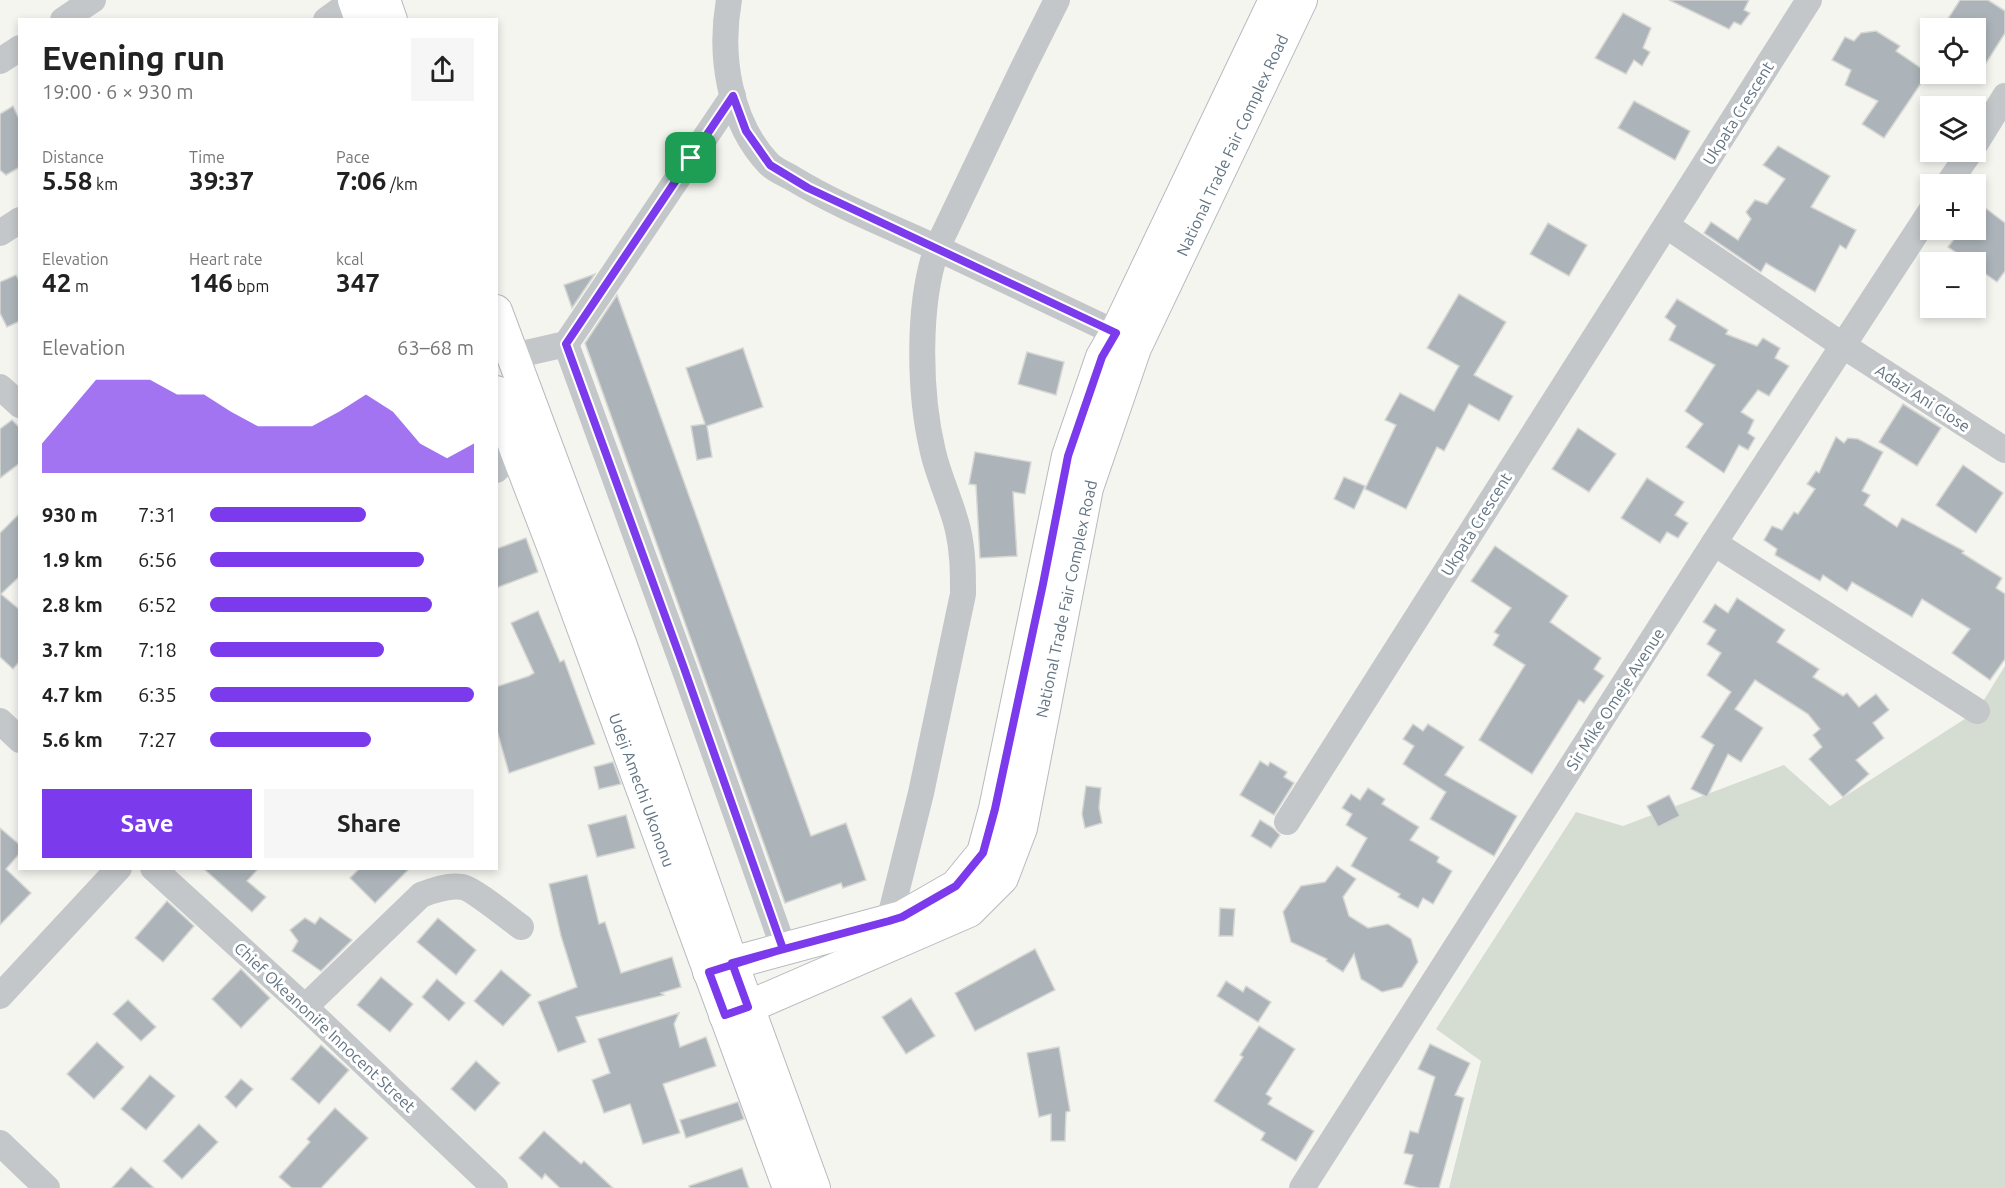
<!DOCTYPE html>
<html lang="en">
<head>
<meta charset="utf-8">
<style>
	body { margin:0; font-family:Ubuntu,sans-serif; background:#f6f6f6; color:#222; height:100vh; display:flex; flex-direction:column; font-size:22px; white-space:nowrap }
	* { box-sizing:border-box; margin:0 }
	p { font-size:20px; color:#767676 }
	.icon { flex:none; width:33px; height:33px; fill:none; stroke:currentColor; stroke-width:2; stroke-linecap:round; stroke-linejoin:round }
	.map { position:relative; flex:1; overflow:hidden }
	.side { position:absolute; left:18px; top:18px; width:480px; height:852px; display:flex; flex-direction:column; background:#fff; border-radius:0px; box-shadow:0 3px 9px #0003 }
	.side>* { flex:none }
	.fabs { position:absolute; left:1920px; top:18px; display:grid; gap:12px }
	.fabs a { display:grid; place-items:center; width:66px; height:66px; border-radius:0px; background:#fff; box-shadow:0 3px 9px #0003; font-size:30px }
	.pin { position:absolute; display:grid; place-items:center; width:51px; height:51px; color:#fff; margin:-26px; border-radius:12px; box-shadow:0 3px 9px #0006 }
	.round { display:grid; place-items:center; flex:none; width:63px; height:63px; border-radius:0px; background:#f6f6f6 }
	.headline { display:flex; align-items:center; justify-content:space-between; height:102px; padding:0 24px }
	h1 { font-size:33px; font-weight:700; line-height:45px }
	.metrics { display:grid; grid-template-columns:repeat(3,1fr); gap:9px; height:102px; padding:6px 24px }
	.metrics div { display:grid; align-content:center }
	.metrics b { font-size:26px; font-weight:700 }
	.metrics small { font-size:16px; font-weight:400 }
	.metrics p { font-size:16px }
	.chart { height:168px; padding:12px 24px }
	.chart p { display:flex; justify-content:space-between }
	.chart svg { width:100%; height:108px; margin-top:6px; fill:#7c3aed; opacity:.7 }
	.action { display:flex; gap:12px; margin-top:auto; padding:12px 24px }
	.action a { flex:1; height:69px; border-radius:0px; background:#7c3aed; color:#fff; font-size:24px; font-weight:700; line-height:69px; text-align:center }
	.action a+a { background:#f6f6f6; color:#222 }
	ul { padding:0 24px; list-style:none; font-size:20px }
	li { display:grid; grid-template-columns:96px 72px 1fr; align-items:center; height:45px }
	li i { height:15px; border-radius:8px; background:#7c3aed }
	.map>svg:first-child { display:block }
</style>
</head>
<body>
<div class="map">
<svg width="2005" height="1188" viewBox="0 0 2005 1188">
	<rect width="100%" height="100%" fill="#f5f5f0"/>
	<polygon fill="#d5dcd1" points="2005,666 2005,1188 1449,1188 1481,1061 1436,1029 1576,812 1623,826 1784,765 1830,806 1977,711"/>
	<g fill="#acb4b9" stroke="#d6d6d3" stroke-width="1.5">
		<polygon points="1669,0 1749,0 1744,10 1750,13 1741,25 1734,22 1729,29"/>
		<polygon points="1960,0 1988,0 2005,11 2005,33 1976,79 1976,28 1942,28"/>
		<polygon points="1623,13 1651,28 1643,48 1650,52 1642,66 1634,60 1626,74 1595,58"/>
		<polygon points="1876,31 1900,46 1896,51 1928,73 1884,138 1862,124 1878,101 1845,85 1851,70 1832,60 1845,37 1854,41 1861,33"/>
		<polygon points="1634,101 1690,131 1675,160 1618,128"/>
		<polygon points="13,106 20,121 20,167 6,175 0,170 0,114"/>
		<polygon points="1778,146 1830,176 1811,207 1856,230 1846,249 1840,245 1815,292 1766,263 1761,272 1704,233 1711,222 1738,240 1751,219 1746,212 1755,200 1767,204 1785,179 1763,165"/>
		<polygon points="1976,201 2005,223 2005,271 1997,282 1976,267 1976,262 1970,262 1948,247 1961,230 1976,230"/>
		<polygon points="1548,223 1587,245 1569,276 1530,254"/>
		<polygon points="595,274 572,308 564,285"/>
		<polygon points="16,275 20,282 20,321 7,327 0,313 0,282"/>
		<polygon points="1459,294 1506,322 1474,375 1513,396 1499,421 1469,404 1444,451 1437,447 1406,509 1365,489 1396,425 1385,420 1400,393 1434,411 1459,366 1427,348"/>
		<polygon points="617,295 811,836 846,823 866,880 843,888 841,883 785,903 585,343"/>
		<polygon points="1677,299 1728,330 1726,334 1757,346 1763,338 1780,348 1775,358 1789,366 1769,396 1758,390 1741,412 1754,420 1748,433 1755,438 1748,450 1739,445 1724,473 1686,447 1703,424 1685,411 1715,365 1669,340 1676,326 1665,317"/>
		<polygon points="743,348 763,407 707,426 712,457 697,460 691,426 705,424 686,368"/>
		<polygon points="1027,352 1064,362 1056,395 1018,384"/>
		<polygon points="1903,404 1941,428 1917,466 1879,442"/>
		<polygon points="12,420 20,428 20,463 0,478 0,429"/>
		<polygon points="1578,428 1616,454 1589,492 1552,469"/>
		<polygon points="1836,437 1844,443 1848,438 1858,439 1883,452 1862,491 1870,495 1864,505 1897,527 1902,518 1964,551 1962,553 2002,578 1996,588 2005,594 2005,659 1990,680 1952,653 1970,629 1922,599 1912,617 1852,582 1847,591 1823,575 1820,581 1775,555 1777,549 1764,540 1772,526 1782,530 1794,512 1798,514 1815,489 1807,484 1816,471 1819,473"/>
		<polygon points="975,452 1031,462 1025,494 1013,492 1017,556 980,558 976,485 969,484"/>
		<polygon points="1963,465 2003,493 1976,533 1936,505"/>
		<polygon points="1344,477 1365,486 1354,509 1334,499"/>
		<polygon points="1647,478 1684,502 1675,515 1688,523 1678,538 1667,532 1660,543 1621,518"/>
		<polygon points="20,513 20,576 1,594 20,610 20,661 13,669 0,657 0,533"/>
		<polygon points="526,538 538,572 496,588 496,549"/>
		<polygon points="1495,546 1568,596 1550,622 1601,658 1594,669 1604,676 1584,703 1579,700 1532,774 1479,740 1525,665 1493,645 1499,635 1494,632 1511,608 1471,581"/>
		<polygon points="1737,598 1785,630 1777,642 1819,669 1813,677 1843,696 1847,693 1859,707 1876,694 1889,710 1873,723 1884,738 1856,760 1869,774 1843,797 1809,759 1822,747 1813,735 1820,729 1808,714 1755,680 1735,709 1763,728 1741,762 1728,754 1707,797 1691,789 1714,745 1701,737 1731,692 1707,675 1721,653 1707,644 1716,630 1703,622 1715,604 1728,613"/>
		<polygon points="538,611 560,662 564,660 595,744 509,773 496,727 496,687 529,676 534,673 511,623"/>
		<polygon points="1413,724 1423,731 1428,724 1464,747 1445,775 1517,816 1494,856 1430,819 1446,792 1403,764 1414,746 1403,739"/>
		<polygon points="1260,761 1268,766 1270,762 1287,772 1284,777 1294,783 1274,815 1240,795"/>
		<polygon points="613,762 621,784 599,789 594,767"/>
		<polygon points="1086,786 1101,788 1099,808 1102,823 1085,828 1082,814"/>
		<polygon points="1368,788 1385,799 1382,804 1419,827 1410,840 1439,857 1437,862 1452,871 1433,904 1423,898 1418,908 1398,897 1400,894 1351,866 1367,838 1346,825 1352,814 1342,808 1351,794 1360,800"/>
		<polygon points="1669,795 1680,816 1658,827 1647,806"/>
		<polygon points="626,815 635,848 597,857 588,825"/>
		<polygon points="1260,820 1273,828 1280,835 1271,848 1251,836"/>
		<polygon points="0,828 20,845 20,853 6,869 31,893 0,925"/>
		<polygon points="1337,866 1356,879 1343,897 1349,916 1368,928 1388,924 1411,939 1418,962 1402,987 1382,992 1361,979 1354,954 1343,972 1326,961 1327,959 1291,942 1283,912 1301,886 1325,882"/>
		<polygon points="203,868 259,868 247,881 266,897 252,912"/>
		<polygon points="360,868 410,868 375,903 350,878"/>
		<polygon points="587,875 599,924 605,922 621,973 672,957 681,987 661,993 664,995 576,1017 586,1042 558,1052 538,1002 577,987 561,936 549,884"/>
		<polygon points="167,901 194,926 163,962 135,938"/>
		<polygon points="1220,908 1235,909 1233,936 1219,936"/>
		<polygon points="320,917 352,940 321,971 292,951 298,941 290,930 305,918 315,924"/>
		<polygon points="438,918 476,950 456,975 417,942"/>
		<polygon points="1035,949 1055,990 975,1031 955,993"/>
		<polygon points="241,969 270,998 241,1028 212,999"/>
		<polygon points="501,970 531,995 503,1026 474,1001"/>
		<polygon points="381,977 413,1004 390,1032 357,1005"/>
		<polygon points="437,979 465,1003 449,1021 422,997"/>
		<polygon points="1226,981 1243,992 1246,986 1271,1002 1258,1022 1217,996"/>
		<polygon points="911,998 935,1036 906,1054 882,1017"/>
		<polygon points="128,1000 156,1027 141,1041 113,1014"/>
		<polygon points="679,1013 674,1024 680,1047 706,1037 716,1066 663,1084 680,1133 643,1144 630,1104 604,1113 592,1080 610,1073 598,1039"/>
		<polygon points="1259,1026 1295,1049 1266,1094 1272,1098 1268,1104 1314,1131 1296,1161 1261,1140 1265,1133 1214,1101 1243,1057 1240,1055"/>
		<polygon points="97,1042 124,1067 94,1099 67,1074"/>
		<polygon points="1430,1044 1470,1063 1455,1095 1464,1098 1439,1188 1419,1188 1404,1184 1413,1155 1404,1153 1410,1131 1418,1133 1435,1077 1418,1069"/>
		<polygon points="321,1045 349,1070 319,1104 291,1079"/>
		<polygon points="1059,1047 1070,1111 1066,1112 1065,1141 1051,1141 1051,1114 1039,1117 1027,1053"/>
		<polygon points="476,1061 500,1083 475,1111 451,1089"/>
		<polygon points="150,1075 175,1096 146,1130 121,1109"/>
		<polygon points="241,1079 253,1089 236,1108 225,1097"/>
		<polygon points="738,1102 744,1119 686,1138 680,1120"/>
		<polygon points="335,1108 368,1138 321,1188 292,1188 279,1177 310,1142 307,1139"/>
		<polygon points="199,1124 218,1142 182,1179 163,1161"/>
		<polygon points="544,1131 581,1164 584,1161 613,1188 560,1188 545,1174 542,1179 519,1158"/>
		<polygon points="131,1167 154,1188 112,1188"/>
		<polygon points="742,1168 749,1188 690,1188 689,1186"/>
	</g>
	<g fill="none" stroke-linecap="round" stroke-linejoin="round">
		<defs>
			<g id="major">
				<polyline points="354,0 361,20"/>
				<polyline points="384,0 391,20"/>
				<polyline points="496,311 621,646 732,963 814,1188"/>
				<polyline points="496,392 516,450 556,554 789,1188"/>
				<polyline points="709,972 732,963 902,917 956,886 983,853 995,809 1068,456 1102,357 1116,333 1275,0"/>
				<polyline points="725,1015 748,1007 969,911 1002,878 1021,828 1087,488 1135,348 1301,0"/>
			</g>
		</defs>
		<use href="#major" stroke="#b6babe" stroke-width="34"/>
		<g stroke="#c4c7ca" stroke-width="26">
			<path d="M 729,0 C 719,55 729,122 769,164 C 775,170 785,174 792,178 C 838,206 889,226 937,248 L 1022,70 L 1057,0"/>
			<polyline points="63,20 93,0"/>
			<polyline points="326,20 354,0"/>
			<polyline points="0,61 20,48"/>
			<polyline points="733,96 566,344 684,668 784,949"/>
			<polyline points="1976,143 2005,96"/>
			<polyline points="1948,184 1970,152"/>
			<polyline points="1667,226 1842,345 2005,450"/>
			<polyline points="0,233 20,220"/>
			<polyline points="513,356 566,344"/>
			<polyline points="0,387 20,405"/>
			<polyline points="496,470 516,450"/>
			<polyline points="1714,543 1977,711"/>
			<polyline points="0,721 20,740"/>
			<polyline points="1287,822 1809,0"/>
			<polyline points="153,868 305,1007 495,1188"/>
			<path d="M 889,921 L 921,793 L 963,594 C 963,572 963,552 958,530 C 952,504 939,478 933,452 C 919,394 917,304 937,248 L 1116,333"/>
			<polyline points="0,996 119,868"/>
			<path d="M 305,1007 L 421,895 C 434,890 448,885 462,887 C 472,888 510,919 521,927"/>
			<polyline points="0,1143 47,1188"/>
			<polyline points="1302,1188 1714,543 1930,212"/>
		</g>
		<use href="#major" stroke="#fff" stroke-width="32"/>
	</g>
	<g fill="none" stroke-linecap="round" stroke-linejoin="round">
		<defs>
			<polyline id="route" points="691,158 566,344 684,668 783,949 709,972 725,1015 748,1007 732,963 889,921 902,917 956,886 983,853 995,809 1043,584 1068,456 1102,357 1116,333 808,188 770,165 746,131 733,96 691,158"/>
		</defs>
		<use href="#route" stroke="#fff" stroke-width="12"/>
		<use href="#route" stroke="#7c3aed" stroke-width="8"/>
	</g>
	<g text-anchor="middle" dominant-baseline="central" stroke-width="6" stroke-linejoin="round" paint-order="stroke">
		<g font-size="16" fill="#627483" stroke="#fff">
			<text transform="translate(1738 113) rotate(-58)">Ukpata Crescent</text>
			<text transform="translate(1232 145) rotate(-65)">National Trade Fair Complex Road</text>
			<text transform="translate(1923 398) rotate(33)">Adazi Ani Close</text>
			<text transform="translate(1476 524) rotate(-58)">Ukpata Crescent</text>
			<text transform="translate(1066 599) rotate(-78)">National Trade Fair Complex Road</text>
			<text transform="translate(1615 699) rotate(-57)">Sir Mike Omeje Avenue</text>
			<text transform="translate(642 790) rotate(70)">Udeji Amechi Ukononu</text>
			<text transform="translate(325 1027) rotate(43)">Chief Okeanonife Innocent Street</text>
		</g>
	</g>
</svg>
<div class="fabs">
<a><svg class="icon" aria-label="locate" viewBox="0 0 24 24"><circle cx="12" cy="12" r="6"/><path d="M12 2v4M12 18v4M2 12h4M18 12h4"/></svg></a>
<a><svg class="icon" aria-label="layers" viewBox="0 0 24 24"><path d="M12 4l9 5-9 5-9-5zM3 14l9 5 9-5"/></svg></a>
<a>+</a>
<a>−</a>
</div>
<div class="pin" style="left:691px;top:158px;background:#1e9e55"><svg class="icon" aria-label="arrive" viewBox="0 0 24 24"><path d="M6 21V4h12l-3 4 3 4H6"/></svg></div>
<section class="side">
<div class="headline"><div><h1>Evening run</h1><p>19:00 · 6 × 930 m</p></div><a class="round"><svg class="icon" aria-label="share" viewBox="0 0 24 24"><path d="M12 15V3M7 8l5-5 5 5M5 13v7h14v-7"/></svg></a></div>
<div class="metrics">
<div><p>Distance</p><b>5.58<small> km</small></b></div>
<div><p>Time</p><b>39:37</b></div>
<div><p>Pace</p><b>7:06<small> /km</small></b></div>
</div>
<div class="metrics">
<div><p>Elevation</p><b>42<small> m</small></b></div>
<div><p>Heart rate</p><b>146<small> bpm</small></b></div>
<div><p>kcal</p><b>347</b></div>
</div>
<div class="chart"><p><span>Elevation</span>63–68 m</p>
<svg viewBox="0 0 160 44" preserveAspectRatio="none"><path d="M0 44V32L10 19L20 6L30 6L40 6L50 12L60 12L70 19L80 25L90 25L100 25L110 19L120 12L130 19L140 32L150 38L160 32V44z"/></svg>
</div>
<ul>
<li><b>930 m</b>7:31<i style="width:59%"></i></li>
<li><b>1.9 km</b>6:56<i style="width:81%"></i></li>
<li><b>2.8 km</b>6:52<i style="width:84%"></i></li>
<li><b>3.7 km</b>7:18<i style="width:66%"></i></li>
<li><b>4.7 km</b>6:35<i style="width:100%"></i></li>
<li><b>5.6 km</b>7:27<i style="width:61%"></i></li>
</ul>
<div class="action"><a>Save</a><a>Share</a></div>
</section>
</div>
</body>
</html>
